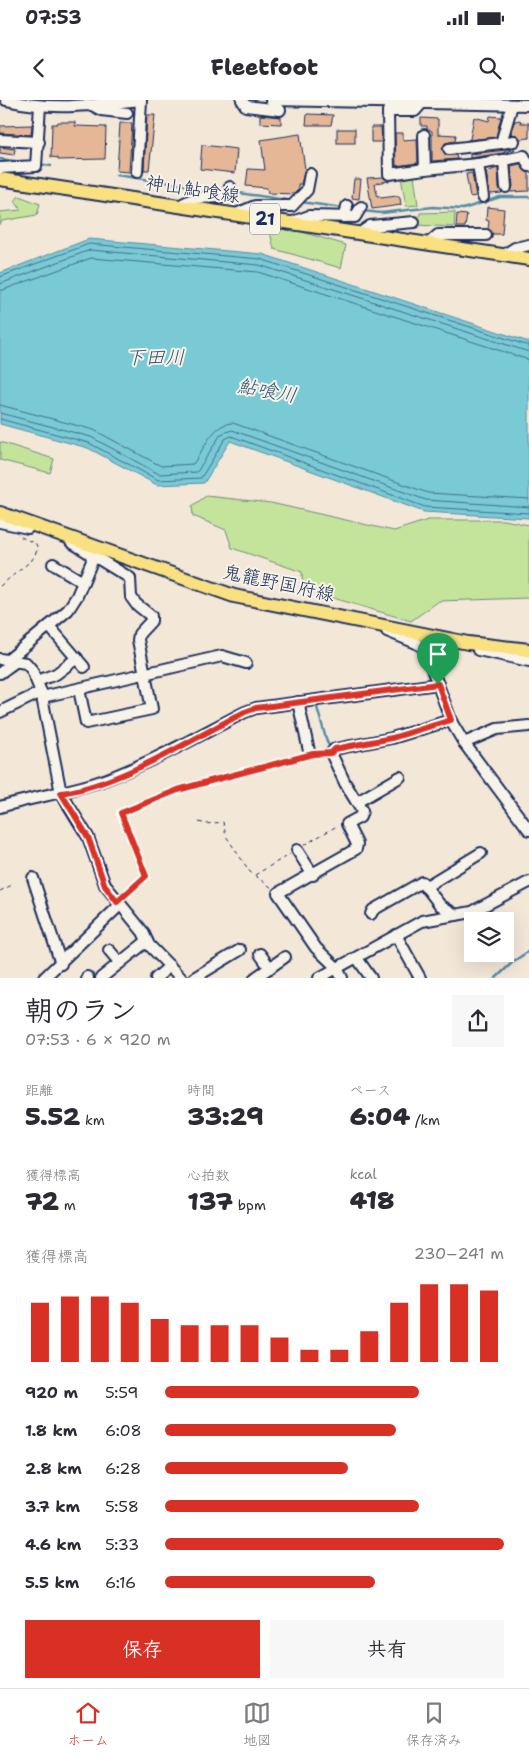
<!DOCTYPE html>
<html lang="ja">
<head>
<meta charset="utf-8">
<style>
	body { margin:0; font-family:"Shantell Sans","Klee One",sans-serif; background:#f7f7f7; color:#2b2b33; height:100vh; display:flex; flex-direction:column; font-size:19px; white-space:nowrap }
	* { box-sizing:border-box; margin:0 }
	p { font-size:16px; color:#7c7c81 }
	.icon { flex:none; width:28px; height:28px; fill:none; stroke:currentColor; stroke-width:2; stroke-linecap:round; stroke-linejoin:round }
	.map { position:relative; height:878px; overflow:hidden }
	.side { display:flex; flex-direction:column; background:#fff; flex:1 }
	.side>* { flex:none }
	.controls { position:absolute; left:464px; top:812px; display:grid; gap:10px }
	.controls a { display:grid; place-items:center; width:50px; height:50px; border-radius:0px; background:#fff; box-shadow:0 5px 20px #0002; font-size:25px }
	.pin { position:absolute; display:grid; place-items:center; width:42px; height:42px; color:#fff; margin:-51px -21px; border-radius:50% 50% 50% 0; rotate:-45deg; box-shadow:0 0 5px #0007 }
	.pin .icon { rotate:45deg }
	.round { display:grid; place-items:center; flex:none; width:52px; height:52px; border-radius:0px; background:#f7f7f7 }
	.head { display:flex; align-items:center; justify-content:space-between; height:85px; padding:0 25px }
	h1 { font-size:28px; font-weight:800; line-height:38px }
	.metrics { display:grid; grid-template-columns:repeat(3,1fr); gap:8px; height:85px; padding:5px 25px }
	.metrics div { display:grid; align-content:center }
	.metrics b { font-size:25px; font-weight:800 }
	.metrics small { font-size:14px; font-weight:400 }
	.metrics p { font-size:14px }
	.chart { height:140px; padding:10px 25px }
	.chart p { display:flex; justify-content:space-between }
	.chart svg { width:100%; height:90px; margin-top:5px; stroke:#d93025; stroke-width:6 }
	.cta { display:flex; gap:10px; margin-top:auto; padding:10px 25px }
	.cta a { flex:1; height:58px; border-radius:0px; background:#d93025; color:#fff; font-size:20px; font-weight:800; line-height:58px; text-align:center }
	.cta a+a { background:#f7f7f7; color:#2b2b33 }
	ul { padding:0 25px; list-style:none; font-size:16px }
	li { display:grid; grid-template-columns:80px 60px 1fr; align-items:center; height:38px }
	li i { height:12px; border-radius:6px; background:#d93025 }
	.status { display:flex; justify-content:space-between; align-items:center; height:35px; padding:0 25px; background:#fff; direction:ltr }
	.status svg { height:14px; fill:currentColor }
	header { display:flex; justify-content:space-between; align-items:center; height:65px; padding:0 25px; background:#fff; font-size:22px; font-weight:800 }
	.tab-bar { display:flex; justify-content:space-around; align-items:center; height:70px; border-top:1px solid #e1e1e2; background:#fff; font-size:14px; color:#7c7c81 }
	.tab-bar a { display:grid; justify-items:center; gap:2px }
	.tab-bar .on { color:#d93025 }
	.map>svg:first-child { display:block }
</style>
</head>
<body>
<div class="status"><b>07:53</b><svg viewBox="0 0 49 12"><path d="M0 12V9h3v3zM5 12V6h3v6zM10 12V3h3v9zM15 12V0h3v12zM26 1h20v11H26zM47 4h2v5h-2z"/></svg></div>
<header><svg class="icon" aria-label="back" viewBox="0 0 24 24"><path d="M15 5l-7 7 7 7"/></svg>Fleetfoot<svg class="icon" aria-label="search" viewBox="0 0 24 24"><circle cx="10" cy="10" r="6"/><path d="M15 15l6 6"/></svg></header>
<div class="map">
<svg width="529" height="878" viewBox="0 0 529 878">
	<rect width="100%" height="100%" fill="#f3e7d8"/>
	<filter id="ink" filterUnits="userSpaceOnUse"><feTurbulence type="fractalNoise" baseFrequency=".02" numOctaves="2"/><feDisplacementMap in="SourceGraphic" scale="10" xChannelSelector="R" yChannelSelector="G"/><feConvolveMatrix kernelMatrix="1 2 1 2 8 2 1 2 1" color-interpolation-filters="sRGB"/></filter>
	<g filter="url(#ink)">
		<g fill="#c4e49c" stroke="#708a7d">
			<polygon points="414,75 418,105 406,106 401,77"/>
			<polygon points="19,96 40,104 37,115 2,121 0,125 0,112 21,110 15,101"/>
			<polygon points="455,112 454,127 417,125 420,113"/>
			<polygon points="269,128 292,129 346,145 341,168 274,149"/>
			<polygon points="0,342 54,359 50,373 0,360"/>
			<polygon points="206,396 271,403 394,431 428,420 504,420 529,425 529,498 439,501 411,521 303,489 302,472 232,448 226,430 193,416 192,406"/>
		</g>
		<polygon fill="#7acad5" stroke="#548ca5" points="89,139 262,154 529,242 529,418 424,412 230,341 204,383 157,385 88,348 0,324 0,173"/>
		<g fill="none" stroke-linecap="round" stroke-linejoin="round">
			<g stroke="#416d8e" stroke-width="1">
				<polyline points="0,177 89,144 260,159 529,246"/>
				<polyline points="0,184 90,150 259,165 529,252"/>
				<polyline points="0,191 91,158 258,172 529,260"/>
				<path d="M 0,305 L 94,330 L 161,366 L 193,364 C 204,350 212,323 233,323 L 428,393 L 529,399"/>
				<polyline points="0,313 91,337 159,374 197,372 221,334 232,330 426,400 529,407"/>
				<polyline points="0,319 89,343 158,380 201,378 225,339 231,336 425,407 529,413"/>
			</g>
			<g stroke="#548ca5" stroke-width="2.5">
				<polyline points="0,59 22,62"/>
				<polyline points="38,64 51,66"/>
				<polyline points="116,75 226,91"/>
				<polyline points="232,92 293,101"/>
				<polyline points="301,102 343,108"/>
				<polyline points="363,111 381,113 433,107 463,109 500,97 529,97"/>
				<polyline points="316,604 327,642 330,647 333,646"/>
				<polyline points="496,878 514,861 529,851"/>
			</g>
		</g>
		<g fill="#e5b796" stroke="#1b2f5e">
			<polygon points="307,14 333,15 331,25 306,25"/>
			<polygon points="147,15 155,15 149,70 144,70"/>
			<polygon points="260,15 281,17 281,24 260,23"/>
			<polygon points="490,16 501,17 496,37 468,40 470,39 474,17 489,21"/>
			<polygon points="421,18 438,19 438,34 456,35 455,41 445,43 442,49 447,55 456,55 457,59 432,61 432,31 427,29 427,26 421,26"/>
			<polygon points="520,20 521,23 529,23 529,38 520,39 517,35 511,35 515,21"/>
			<polygon points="58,22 75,22 75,26 106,27 105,59 58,60 58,58 51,57 52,24 57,24"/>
			<polygon points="120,23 132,23 129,72 117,71"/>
			<polygon points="32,25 31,35 0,33 0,26"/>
			<polygon points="371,27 381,27 382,42 371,42"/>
			<rect x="337" y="29" width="18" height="14"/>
			<polygon points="395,33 403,33 403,40 417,39 418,63 396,66"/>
			<polygon points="300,34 305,69 301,84 298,84 299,89 294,94 268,93 267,88 246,86 248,69 265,70 261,40"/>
			<polygon points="202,45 237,49 235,73 200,69"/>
			<polygon points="0,47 15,49 14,55 0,53"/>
			<polygon points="515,49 503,53 470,58 470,54"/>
			<polygon points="520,64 525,71 529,73 529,91 511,92 513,86 511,66"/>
			<polygon points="498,68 499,88 502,93 490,94 486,72"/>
			<polygon points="472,73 476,96 470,97 466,74"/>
			<polygon points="383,77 390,81 375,83 377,96 380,96 381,98 397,96 400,98 401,105 372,109 367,78"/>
			<polygon points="354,79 361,79 359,99 352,98"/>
			<polygon points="487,107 504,109 502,134 493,134 488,129 489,121 486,120"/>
			<polygon points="457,114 467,115 465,127 456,127"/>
		</g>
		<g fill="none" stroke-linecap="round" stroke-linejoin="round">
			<defs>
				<g id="minor">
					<path d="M 6,0 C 52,11 95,5 141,0"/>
					<polyline points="242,0 246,6 280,10"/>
					<polyline points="271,0 529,5"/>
					<polyline points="422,3 415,11 388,11 389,74 425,69 424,35"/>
					<polyline points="92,5 101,10 127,13"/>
					<polyline points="512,5 501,43 514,41"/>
					<polyline points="0,40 39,42"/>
					<polyline points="449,49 501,43"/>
					<polyline points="504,60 524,56 529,66"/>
					<polyline points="478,64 504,60 506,87"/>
					<polyline points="0,68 36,66 40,6"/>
					<polyline points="425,69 478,64 483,97"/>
					<polyline points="137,72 141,0"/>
					<polyline points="178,106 195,98 224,97 227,95 230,87"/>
					<polyline points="236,114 255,106 292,106 307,90 310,74"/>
					<polyline points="345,117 347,106"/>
					<polyline points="290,123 309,116 355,117 361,107"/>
					<polyline points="360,133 370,126 414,122"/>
					<polyline points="429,143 438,135 486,135"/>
					<polyline points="504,155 515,148 529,145"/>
					<polyline points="0,422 28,428"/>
					<polyline points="71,442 130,478 131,497 136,504 151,516 151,521 139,534 138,540 152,609 86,623 79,589"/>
					<polyline points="53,464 83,482"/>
					<polyline points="49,526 84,567"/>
					<polyline points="387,531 414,542 423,547 427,555 452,623 464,643 529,730"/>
					<polyline points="478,550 529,561"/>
					<polyline points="0,559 26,563 32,570 41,592 61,693 88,737 105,785 143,832 149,845 181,878"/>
					<polyline points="8,560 68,510 77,496 92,461 91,454"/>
					<polyline points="0,573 15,562"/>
					<polyline points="37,581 56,574 77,558"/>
					<polyline points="42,597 222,556 246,563"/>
					<polyline points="298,602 309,651"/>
					<polyline points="0,612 41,592"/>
					<polyline points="464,643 497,629 529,626"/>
					<polyline points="357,702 400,677"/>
					<path d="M 0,707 C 36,696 72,692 107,679 C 155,661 200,635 245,612 L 256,608 L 438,584"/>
					<polyline points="297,750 313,775"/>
					<polyline points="33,778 61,864"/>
					<polyline points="423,783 440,805 456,815"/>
					<polyline points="425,787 481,753"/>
					<polyline points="371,814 373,810 422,782"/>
					<polyline points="396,835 420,878"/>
					<polyline points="109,850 120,863"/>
					<polyline points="260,854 270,868"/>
					<polyline points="357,858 371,878"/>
					<polyline points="87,877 88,878"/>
					<polyline points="44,878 120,805"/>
					<polyline points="101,878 147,841"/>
					<polyline points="156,878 170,866"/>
					<polyline points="194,878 240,850"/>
					<polyline points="255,878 285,857"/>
					<polyline points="319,878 422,821 472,812 529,782"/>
					<polyline points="342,878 337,868 316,848 278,793 356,749 357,744 347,724 360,717 362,711 345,683 331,653 335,649 392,638 451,620"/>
				</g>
				<g id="major">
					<polyline points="0,79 529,159"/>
					<polyline points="0,413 234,496 468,543 529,550"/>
				</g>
			</defs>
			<use href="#minor" stroke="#1b2f5e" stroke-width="14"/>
			<use href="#major" stroke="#1b2f5e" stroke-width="16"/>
			<g stroke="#1b2f5e" stroke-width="1" stroke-dasharray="4 4" stroke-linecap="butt">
				<polyline points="0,486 32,460 38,449 36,444 17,435"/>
				<polyline points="199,722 206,724 223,722 226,736 250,772 272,788"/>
				<polyline points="304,745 337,726"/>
				<polyline points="255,775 290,754"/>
				<polyline points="0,791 14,784"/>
				<polyline points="124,796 146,776 121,713 178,690 303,656"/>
			</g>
			<use href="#minor" stroke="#f7f3e8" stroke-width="10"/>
			<use href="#major" stroke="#f9e181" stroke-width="12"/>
		</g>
	</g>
	<g fill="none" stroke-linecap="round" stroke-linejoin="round" filter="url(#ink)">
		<defs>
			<path id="route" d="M 438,584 L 451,620 L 392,638 L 335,649 L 331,653 L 313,654 L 214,680 L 178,690 L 121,713 L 146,776 L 117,802 L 105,786 L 88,737 L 61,693 C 120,685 192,639 245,612 L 256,608 Z"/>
		</defs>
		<use href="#route" stroke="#fff" stroke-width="10"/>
		<use href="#route" stroke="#d93025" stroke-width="6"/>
	</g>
	<g text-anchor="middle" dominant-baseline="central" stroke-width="4" stroke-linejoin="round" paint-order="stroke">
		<rect fill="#f7f3e8" stroke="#5d6a87" stroke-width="1" x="250" y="103.5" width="30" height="31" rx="4"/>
		<g font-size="18" font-weight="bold" fill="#1b2f5e">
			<text x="265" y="119">21</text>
		</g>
		<g font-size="19" fill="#1b2f5e" stroke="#f7f3e8">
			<text transform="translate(193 89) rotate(8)">神山鮎喰線</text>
			<text transform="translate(279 483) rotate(12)">鬼籠野国府線</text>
		</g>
		<g font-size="20" font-style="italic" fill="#33567c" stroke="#f7f3e8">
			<text x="155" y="257">下田川</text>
			<text transform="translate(267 290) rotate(10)">鮎喰川</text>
		</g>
	</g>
</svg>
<div class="controls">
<a><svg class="icon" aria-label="layers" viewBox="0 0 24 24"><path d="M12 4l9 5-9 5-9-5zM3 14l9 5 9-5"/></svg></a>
</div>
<div class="pin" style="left:438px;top:584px;background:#1e9e55"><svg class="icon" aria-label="arrive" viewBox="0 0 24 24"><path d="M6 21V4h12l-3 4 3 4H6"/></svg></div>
</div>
<section class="side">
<div class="head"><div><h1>朝のラン</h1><p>07:53 · 6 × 920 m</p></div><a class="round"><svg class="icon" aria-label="share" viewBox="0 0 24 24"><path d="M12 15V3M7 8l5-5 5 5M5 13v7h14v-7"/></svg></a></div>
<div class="metrics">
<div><p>距離</p><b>5.52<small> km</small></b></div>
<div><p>時間</p><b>33:29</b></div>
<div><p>ペース</p><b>6:04<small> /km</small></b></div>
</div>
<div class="metrics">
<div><p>獲得標高</p><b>72<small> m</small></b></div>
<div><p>心拍数</p><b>137<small> bpm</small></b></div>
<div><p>kcal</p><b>418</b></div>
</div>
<div class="chart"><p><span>獲得標高</span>230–241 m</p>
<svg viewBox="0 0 160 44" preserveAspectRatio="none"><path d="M5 44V15M15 44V12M25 44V12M35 44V15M45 44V23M55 44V26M65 44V26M75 44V26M85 44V32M95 44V38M105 44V38M115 44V29M125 44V15M135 44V6M145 44V6M155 44V9"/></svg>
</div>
<ul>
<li><b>920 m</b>5:59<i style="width:75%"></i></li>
<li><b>1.8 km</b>6:08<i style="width:68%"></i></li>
<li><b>2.8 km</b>6:28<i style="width:54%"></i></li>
<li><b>3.7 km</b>5:58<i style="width:75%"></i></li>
<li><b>4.6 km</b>5:33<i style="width:100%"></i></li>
<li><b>5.5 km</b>6:16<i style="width:62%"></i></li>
</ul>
<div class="cta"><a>保存</a><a>共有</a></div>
</section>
<nav class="tab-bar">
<a class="on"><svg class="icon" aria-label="home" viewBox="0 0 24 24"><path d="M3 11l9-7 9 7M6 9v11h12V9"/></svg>ホーム</a>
<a><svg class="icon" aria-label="map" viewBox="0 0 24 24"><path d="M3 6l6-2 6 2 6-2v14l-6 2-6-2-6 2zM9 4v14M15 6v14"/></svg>地図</a>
<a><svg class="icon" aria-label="saved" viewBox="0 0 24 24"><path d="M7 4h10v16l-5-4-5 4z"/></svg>保存済み</a>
</nav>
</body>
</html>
